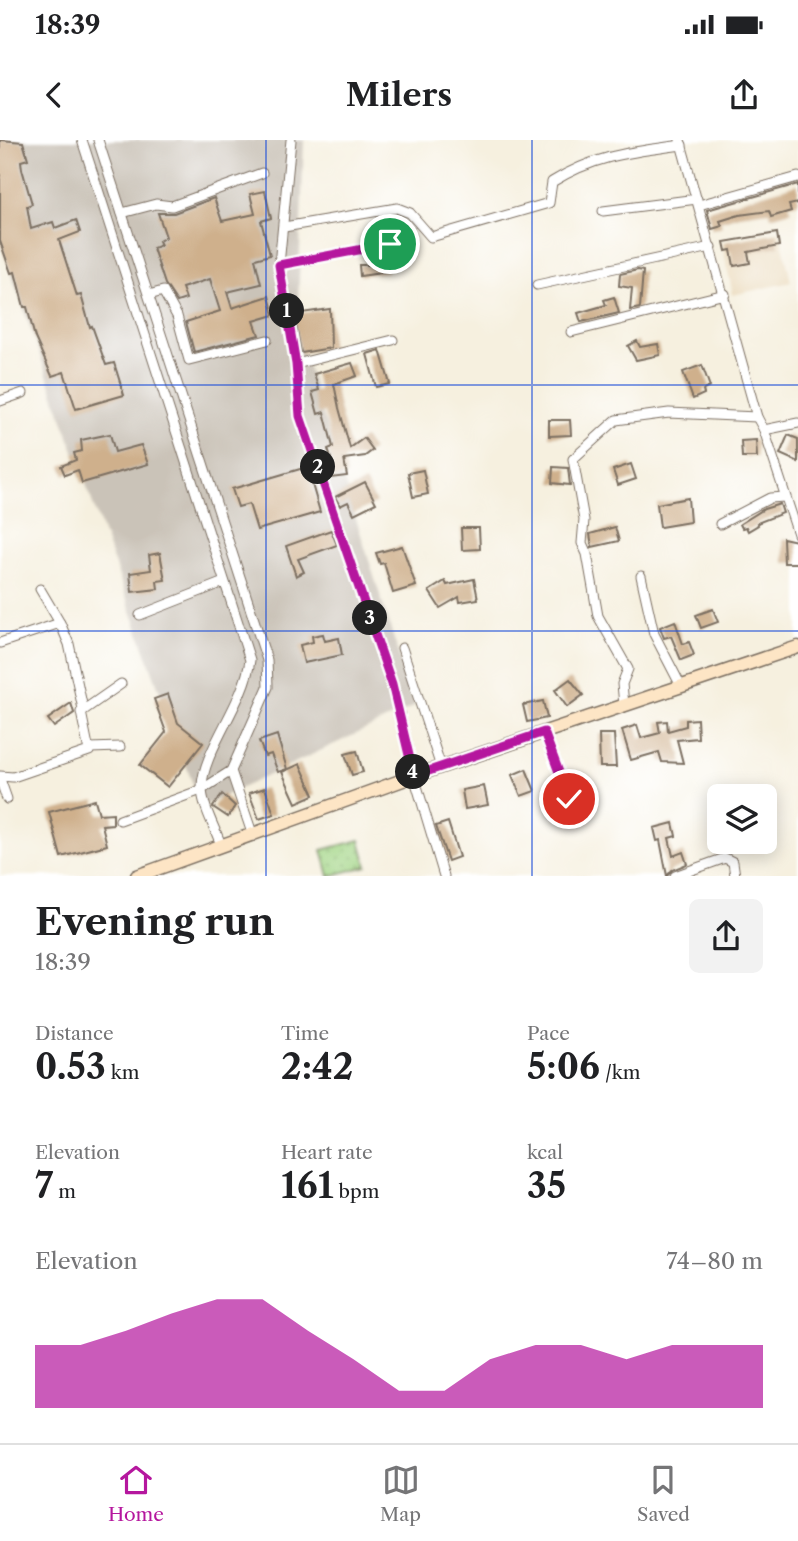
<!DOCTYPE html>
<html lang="en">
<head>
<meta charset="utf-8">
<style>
	body { margin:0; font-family:"Libre Caslon Text",serif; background:#f2f2f2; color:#202124; height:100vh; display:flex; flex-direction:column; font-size:26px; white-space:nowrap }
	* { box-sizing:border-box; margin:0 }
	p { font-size:23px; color:#757577 }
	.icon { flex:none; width:38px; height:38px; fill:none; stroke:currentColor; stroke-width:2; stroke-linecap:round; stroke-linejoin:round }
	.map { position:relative; height:736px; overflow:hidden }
	.drawer { display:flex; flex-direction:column; background:#fff; flex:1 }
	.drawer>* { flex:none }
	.buttons { position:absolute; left:707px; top:644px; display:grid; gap:14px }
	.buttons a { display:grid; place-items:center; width:70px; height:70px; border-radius:10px; background:#fff; box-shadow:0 4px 18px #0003; font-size:35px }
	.pin { position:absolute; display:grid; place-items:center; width:60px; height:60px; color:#fff; margin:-30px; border:4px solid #fff; border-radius:50%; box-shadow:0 2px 7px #0007 }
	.km { position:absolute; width:35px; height:35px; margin:-18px; border-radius:50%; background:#222; color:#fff; font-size:19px; line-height:35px; text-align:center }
	.round { display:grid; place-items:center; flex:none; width:74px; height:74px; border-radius:10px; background:#f2f2f2 }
	.head { display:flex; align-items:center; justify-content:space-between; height:119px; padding:0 35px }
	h1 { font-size:38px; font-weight:800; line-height:52px }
	.metrics { display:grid; grid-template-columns:repeat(3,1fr); gap:10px; height:119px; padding:7px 35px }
	.metrics div { display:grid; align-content:center }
	.metrics b { font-size:35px; font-weight:800 }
	.metrics small { font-size:19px; font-weight:400 }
	.metrics p { font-size:19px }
	.chart { height:196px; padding:14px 35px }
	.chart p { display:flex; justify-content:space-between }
	.chart svg { width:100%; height:126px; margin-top:7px; fill:#b5179e; opacity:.7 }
	.status { display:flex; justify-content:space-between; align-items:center; height:49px; padding:0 35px; background:#fff; direction:ltr }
	.status svg { height:19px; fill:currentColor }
	header { display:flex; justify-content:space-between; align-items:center; height:91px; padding:0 35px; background:#fff; font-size:32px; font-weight:800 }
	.tab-bar { display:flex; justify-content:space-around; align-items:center; height:98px; border-top:2px solid #e0e0e0; background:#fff; font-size:19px; color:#757577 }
	.tab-bar a { display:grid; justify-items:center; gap:4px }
	.tab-bar .current { color:#b5179e }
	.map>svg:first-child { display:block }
</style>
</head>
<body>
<div class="status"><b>18:39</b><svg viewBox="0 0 49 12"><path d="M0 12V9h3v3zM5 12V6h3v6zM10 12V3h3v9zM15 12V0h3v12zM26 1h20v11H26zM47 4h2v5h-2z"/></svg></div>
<header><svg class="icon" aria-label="back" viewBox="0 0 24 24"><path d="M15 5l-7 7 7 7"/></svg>Milers<svg class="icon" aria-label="share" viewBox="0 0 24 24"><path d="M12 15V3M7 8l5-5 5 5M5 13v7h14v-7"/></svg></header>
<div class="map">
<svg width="798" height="736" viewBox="0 0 798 736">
	<defs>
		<pattern id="grass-dots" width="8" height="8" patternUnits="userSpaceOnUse" patternTransform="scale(1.75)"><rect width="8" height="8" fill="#a2d585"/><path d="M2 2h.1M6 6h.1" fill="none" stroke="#8cb772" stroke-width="1.8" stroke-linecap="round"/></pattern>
	</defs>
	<rect width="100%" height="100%" fill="#fff"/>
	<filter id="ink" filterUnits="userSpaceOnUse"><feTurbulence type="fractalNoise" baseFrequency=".0143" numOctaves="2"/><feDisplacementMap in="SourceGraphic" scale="14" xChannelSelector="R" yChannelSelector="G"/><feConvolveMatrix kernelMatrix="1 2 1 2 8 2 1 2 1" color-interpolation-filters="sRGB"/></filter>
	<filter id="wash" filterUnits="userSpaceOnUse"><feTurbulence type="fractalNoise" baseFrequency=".00686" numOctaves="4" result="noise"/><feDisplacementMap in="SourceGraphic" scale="28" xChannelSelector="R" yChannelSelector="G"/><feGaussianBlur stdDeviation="1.57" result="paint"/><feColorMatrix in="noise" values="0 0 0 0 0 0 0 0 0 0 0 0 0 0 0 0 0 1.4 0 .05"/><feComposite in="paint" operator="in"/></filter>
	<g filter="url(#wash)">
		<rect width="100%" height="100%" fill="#f6f0df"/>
		<polygon fill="#ead9ba" points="780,91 791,142 733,155 722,103"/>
		<polygon fill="#cac3b8" points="0,0 304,0 297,192 415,566 201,667 0,103"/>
		<polygon fill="url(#grass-dots)" stroke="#6e8052" stroke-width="2" points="360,700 367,726 329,736 322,710"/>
		<g id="blocks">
			<g fill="#cfb08c">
				<polygon points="0,0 23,2 28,19 21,21 22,29 32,64 27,66 31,89 53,82 55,88 76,80 80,92 59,100 77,156 81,155 90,187 92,186 106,225 114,223 124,255 76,269 64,232 52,236 35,198 27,167 24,167 15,132 11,133 0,101"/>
				<polygon points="798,44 798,63 789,65 791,71 771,77 769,71 739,75 720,81 722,86 712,89 707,70"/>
				<polygon points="265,51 271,78 261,81 270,115 255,119 261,144 227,152 232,168 269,156 274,175 254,181 259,195 194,212 186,182 220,171 210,139 182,148 186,159 177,162 165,144 153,108 161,105 159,101 166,97 158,73 174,73 214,58 222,81 255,74 250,54"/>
				<polygon points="777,93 779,106 748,112 750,123 734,126 731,110 726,111 724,102"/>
				<polygon points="381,113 388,132 360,136 359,125 373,125 370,117"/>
				<polygon points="638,130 643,131 640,168 630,170 632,148 619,146 620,134"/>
				<polygon points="614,157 619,173 581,182 578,173 606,165 604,160"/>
				<polygon points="330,169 331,208 301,213 294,174"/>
				<polygon points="637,201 640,207 658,204 660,215 636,220 628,206"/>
				<polygon points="380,210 390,244 376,247 367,214"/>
				<polygon points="352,223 357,236 334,244 339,268 350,308 364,298 373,310 365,316 344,319 347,336 331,338 329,326 333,325 328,309 333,307 324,272 318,274 312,252 319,250 314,234"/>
				<polygon points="702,225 710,247 703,250 704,254 693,259 683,232"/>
				<polygon points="549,280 570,280 571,295 549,296"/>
				<polygon points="110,294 115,312 141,305 148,324 82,343 78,330 65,335 61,326 76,320 74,313 82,311 81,300"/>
				<polygon points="788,295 798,299 798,322 780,314"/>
				<polygon points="756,300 757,317 742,317 741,301"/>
				<polygon points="631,324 636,339 618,345 613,330"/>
				<polygon points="307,327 320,372 257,390 249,364 238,367 232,349"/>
				<polygon points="553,327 568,328 570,345 552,343"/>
				<polygon points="423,330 428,354 413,357 408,333"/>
				<polygon points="365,342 376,363 354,374 348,362 340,366 335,357"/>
				<polygon points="688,358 690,382 660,387 657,364"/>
				<polygon points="780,364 783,373 757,383 758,385 748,391 746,387 742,388 740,384 764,369"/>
				<polygon points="615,387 619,401 592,407 590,394"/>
				<polygon points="461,388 479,388 480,409 462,410"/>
				<polygon points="331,390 337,405 298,419 304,432 296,436 286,406"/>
				<polygon points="783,398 797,401 798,423 784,423"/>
				<polygon points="402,406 416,446 393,453 384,423 380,424 376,413"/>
				<polygon points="160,413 165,440 157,441 158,449 132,452 130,433 151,430 149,415"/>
				<polygon points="474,439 478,459 460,462 459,457 440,468 429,451 445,441 447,445"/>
				<polygon points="713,469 718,482 701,488 696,475"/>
				<polygon points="675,481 683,504 689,502 694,515 681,520 671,496 664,498 660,487"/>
				<polygon points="323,494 325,501 339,498 342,515 304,523 300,505 313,502 312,496"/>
				<polygon points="570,539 583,555 567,567 555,550"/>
				<polygon points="168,554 178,583 203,603 168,647 140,625 166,592 154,559"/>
				<polygon points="543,561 547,578 527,582 523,565"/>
				<polygon points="71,563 74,573 54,587 48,579"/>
				<polygon points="697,579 698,598 677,600 683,623 662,622 659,612 631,620 622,590 637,585 641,598 660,593 658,582 667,581 668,591 686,586 686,580"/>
				<polygon points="599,594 614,594 616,627 600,627"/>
				<polygon points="277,595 287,629 278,632 271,614 265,616 259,601"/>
				<polygon points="357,611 363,632 352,635 345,614"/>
				<polygon points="300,624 314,655 296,663 282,632"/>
				<polygon points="526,629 535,651 521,656 512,635"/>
				<polygon points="484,646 488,665 465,669 462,650"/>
				<polygon points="265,648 274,674 259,679 249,653"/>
				<polygon points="222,654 235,666 228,677 213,667"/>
				<polygon points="95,660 99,674 113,673 113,684 102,685 107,705 61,717 49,672"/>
				<polygon points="448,682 459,717 448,721 436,686"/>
				<polygon points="673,683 676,696 669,698 673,716 683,712 687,724 672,730 667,736 660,700 657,701 654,688"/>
			</g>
		</g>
	</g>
	<g filter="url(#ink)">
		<use href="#blocks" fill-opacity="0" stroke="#7c6f62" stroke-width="2"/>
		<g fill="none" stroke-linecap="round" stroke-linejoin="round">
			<defs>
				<g id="minor">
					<path d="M 82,0 L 250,520 C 245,562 201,614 202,648 C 202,665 215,688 221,705"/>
					<polyline points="98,0 267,520 268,547 231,631 253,696"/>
					<polyline points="291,0 279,125 296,224 300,276 392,543 414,636 444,736"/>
					<polyline points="680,0 757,277 764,290 798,394"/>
					<polyline points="699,65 798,37"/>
					<polyline points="603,71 697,59"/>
					<polyline points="122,73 156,64 172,66 262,33"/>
					<path d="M 284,87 L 397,68 L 410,73 L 431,97 L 549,63 L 552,42 C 595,15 632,12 682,5"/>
					<polyline points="279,125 390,104"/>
					<polyline points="537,145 711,107"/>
					<polyline points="149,155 163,151 177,176 189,220 267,200"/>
					<polyline points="571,192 725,154"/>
					<polyline points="296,224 393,200"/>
					<polyline points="0,261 23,253"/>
					<polyline points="764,290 798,283"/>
					<polyline points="720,384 770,358 784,357"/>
					<polyline points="641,436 654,494 681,546"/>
					<polyline points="40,449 60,483"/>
					<polyline points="140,475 224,442"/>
					<polyline points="0,503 60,483 69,504 83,569"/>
					<polyline points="402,508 441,627"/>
					<polyline points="624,565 622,544 628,529 598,476 587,414 582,403 584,380 573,319 616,280 669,273 757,277"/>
					<polyline points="544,592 569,659"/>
					<polyline points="90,608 120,607"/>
					<polyline points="0,636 13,637 89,611 81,572 121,544"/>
					<polyline points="0,639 7,659"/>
					<polyline points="120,680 201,650 231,631"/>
					<polyline points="675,736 725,718 733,722 735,736"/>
				</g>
				<polyline id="secondary" points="137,736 414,636 798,507"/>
			</defs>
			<use href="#minor" stroke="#7c6f62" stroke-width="11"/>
			<use href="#secondary" stroke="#7c6f62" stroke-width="15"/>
			<use href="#minor" stroke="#fff" stroke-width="9"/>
			<use href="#secondary" stroke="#fde5c5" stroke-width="12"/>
		</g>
	</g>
	<g fill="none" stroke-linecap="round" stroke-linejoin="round" filter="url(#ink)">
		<defs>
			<polyline id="route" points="390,104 279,125 296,224 300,276 392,544 414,636 544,592 569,659"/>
		</defs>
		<use href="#route" stroke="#fff" stroke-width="14"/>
		<use href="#route" stroke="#b5179e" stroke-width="9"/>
	</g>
	<path fill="none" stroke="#1d4ed8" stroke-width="2" stroke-opacity="0.55" d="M 266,0 L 266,736M 532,0 L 532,736M 0,245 L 798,245M 0,491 L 798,491"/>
</svg>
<div class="buttons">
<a><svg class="icon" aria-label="layers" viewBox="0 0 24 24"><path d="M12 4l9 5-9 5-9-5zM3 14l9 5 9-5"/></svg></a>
</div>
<div class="pin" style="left:390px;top:104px;background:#1e9e55"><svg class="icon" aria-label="arrive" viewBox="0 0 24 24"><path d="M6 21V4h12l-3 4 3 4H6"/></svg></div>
<div class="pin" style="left:569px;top:659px;background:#d93025"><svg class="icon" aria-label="check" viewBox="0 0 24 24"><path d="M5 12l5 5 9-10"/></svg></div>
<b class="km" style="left:287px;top:171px">1</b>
<b class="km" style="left:318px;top:327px">2</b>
<b class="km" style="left:370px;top:478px">3</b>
<b class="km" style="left:413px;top:632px">4</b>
</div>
<section class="drawer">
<div class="head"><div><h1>Evening run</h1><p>18:39</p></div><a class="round"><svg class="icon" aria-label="share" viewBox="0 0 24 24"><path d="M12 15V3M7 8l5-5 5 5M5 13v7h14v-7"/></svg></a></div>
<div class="metrics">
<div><p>Distance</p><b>0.53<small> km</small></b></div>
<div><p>Time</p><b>2:42</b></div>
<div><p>Pace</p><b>5:06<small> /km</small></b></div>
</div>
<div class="metrics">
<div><p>Elevation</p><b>7<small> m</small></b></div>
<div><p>Heart rate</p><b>161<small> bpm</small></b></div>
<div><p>kcal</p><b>35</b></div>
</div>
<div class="chart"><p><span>Elevation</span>74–80 m</p>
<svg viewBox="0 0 160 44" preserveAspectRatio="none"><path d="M0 44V22L10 22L20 17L30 11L40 6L50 6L60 17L70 27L80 38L90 38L100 27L110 22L120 22L130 27L140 22L150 22L160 22V44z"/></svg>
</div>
</section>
<nav class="tab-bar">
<a class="current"><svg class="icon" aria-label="home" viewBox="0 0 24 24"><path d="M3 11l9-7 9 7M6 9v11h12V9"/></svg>Home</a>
<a><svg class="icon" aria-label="map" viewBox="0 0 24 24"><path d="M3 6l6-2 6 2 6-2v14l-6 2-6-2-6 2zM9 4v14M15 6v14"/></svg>Map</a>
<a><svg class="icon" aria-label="saved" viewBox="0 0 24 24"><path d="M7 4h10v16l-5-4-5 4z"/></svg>Saved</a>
</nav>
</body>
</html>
